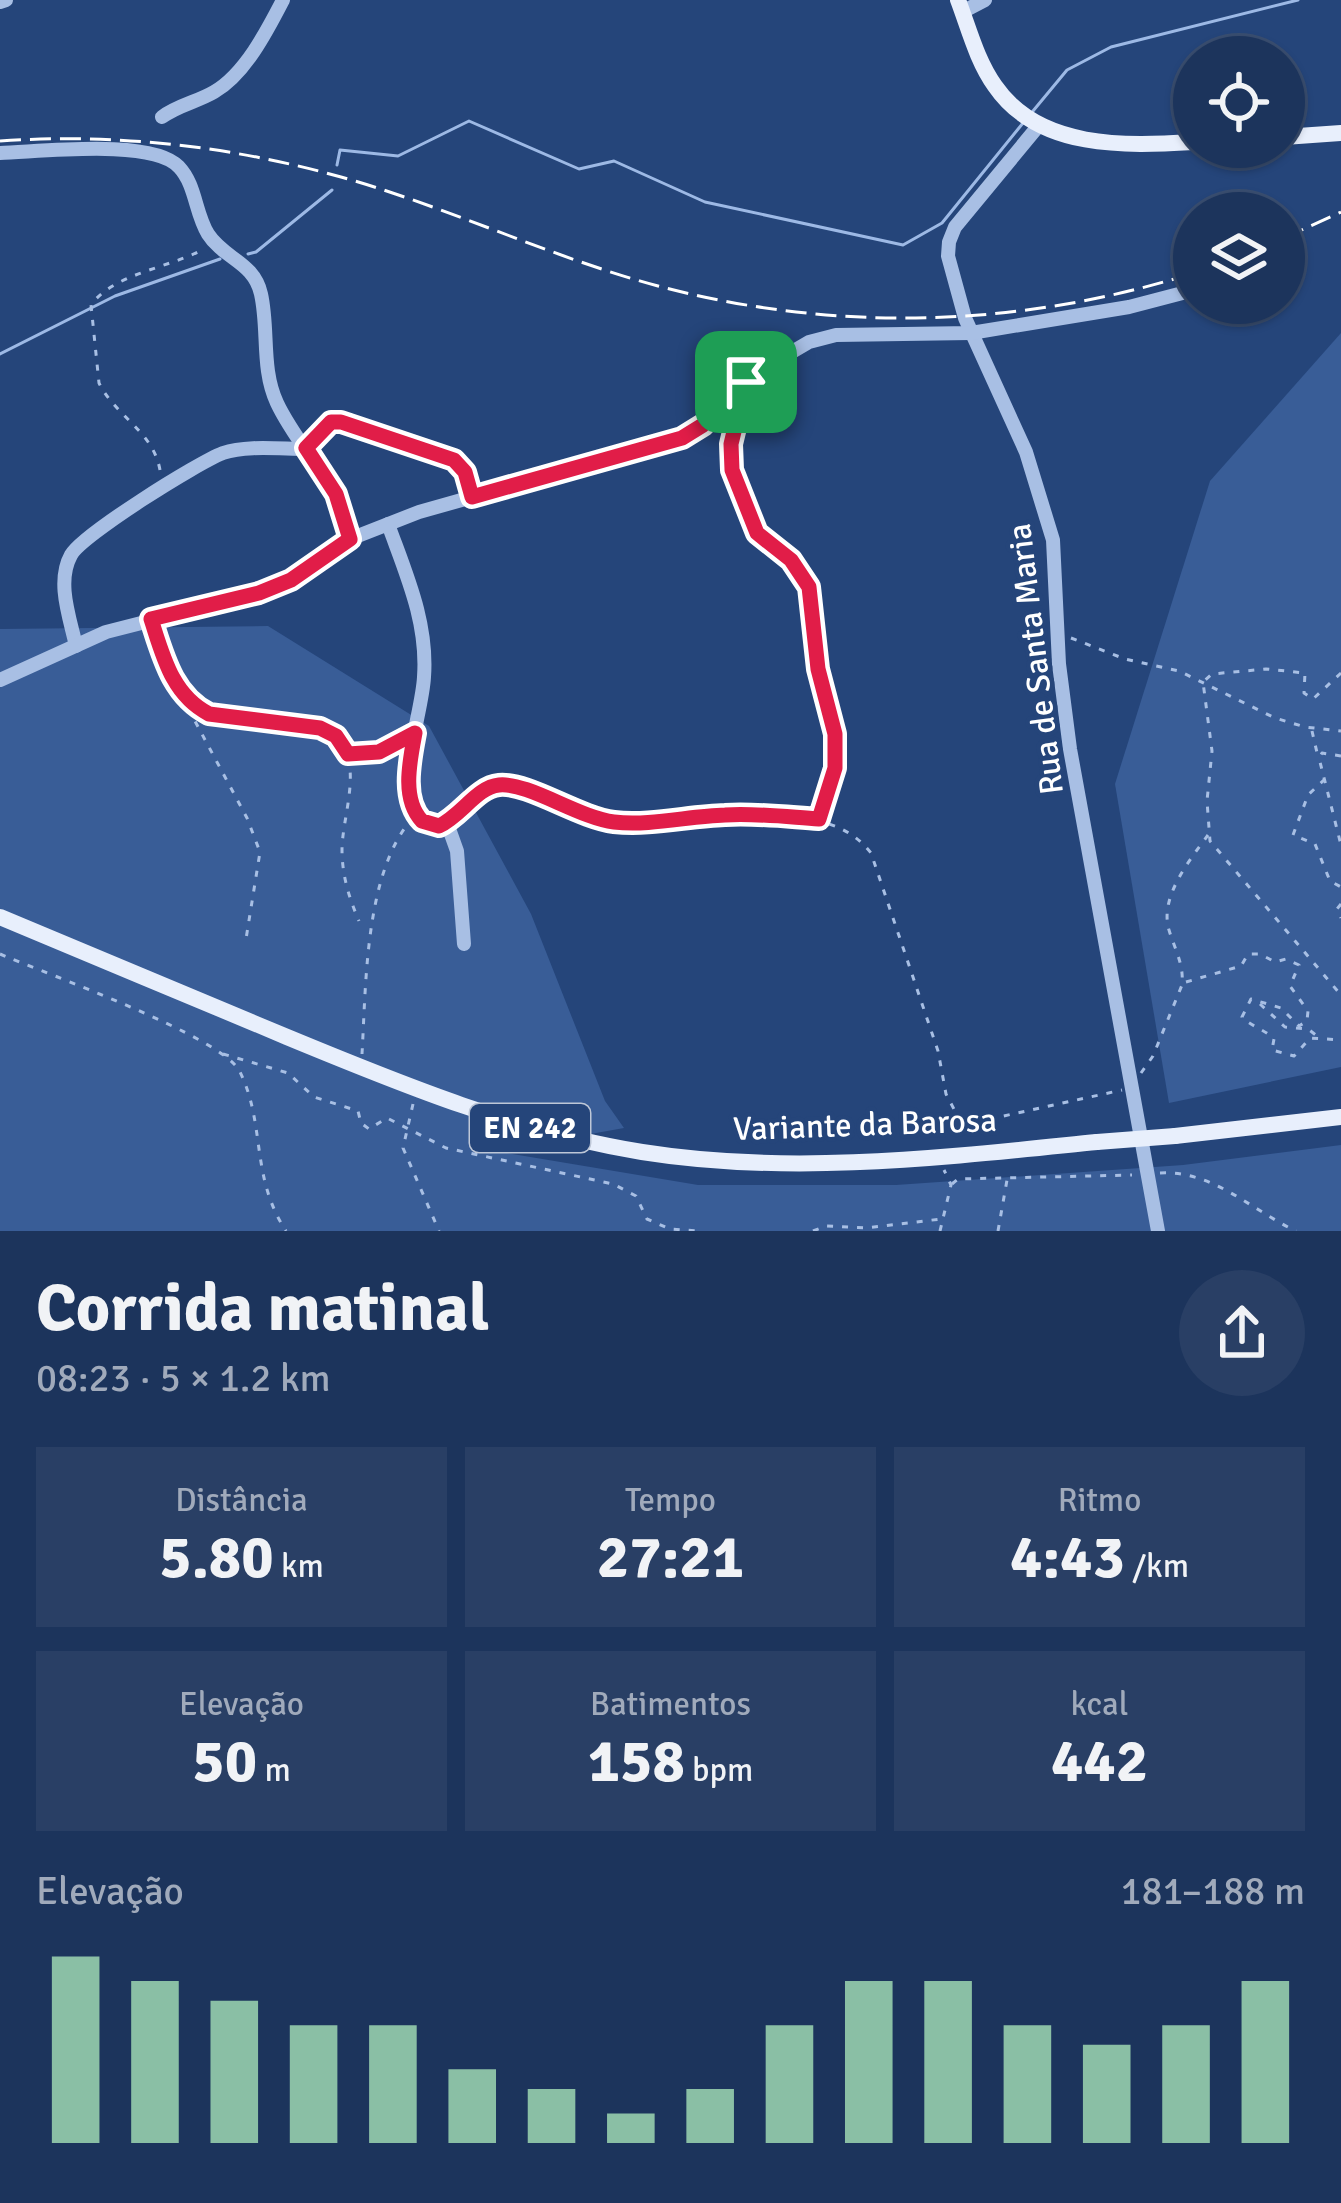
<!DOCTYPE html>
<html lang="pt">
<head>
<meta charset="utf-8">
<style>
	body { margin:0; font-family:Signika,sans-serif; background:#293f65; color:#f1f3f6; height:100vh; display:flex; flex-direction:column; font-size:45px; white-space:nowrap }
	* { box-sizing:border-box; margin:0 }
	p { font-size:39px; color:#a0aabb }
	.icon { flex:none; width:66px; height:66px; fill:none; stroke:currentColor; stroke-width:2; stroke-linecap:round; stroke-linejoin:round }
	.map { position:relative; height:1231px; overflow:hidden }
	.drawer { display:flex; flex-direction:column; background:#1c345c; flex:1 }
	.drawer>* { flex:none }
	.controls { position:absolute; left:1173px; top:36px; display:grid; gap:24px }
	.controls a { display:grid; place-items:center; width:132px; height:132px; border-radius:50%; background:#1c345c; box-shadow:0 3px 9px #0004,0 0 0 3px #3a4f72; font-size:60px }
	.pin { position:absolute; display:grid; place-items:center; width:102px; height:102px; color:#fff; margin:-51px; border-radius:24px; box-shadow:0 6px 18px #0006 }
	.round { display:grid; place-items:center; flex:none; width:126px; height:126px; border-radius:63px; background:#293f65 }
	.headline { display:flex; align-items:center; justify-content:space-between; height:204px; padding:0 36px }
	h1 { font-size:66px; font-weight:800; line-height:90px }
	.metrics { display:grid; grid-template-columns:repeat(3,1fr); gap:18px; height:204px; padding:12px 36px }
	.metrics div { display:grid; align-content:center; border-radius:0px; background:#293f65; text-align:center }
	.metrics b { font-size:60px; font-weight:800 }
	.metrics small { font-size:33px; font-weight:400 }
	.metrics p { font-size:33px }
	.chart { height:336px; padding:24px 36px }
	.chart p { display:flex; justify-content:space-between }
	.chart svg { width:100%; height:216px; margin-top:12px; stroke:#8abfa5; stroke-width:6 }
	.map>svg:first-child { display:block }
</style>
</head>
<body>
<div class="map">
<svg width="1341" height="1231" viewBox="0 0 1341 1231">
	<rect width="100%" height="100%" fill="#25457a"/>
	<g fill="#395d97">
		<polygon points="1341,333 1341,1067 1169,1103 1115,784 1210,481"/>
		<polygon points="268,626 429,726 531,914 605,1101 624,1128 495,1151 698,1185 896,1185 1183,1165 1341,1145 1341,1231 0,1231 0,629"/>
	</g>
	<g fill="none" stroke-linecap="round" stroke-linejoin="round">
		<g stroke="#9db9e5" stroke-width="3">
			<polyline points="1033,111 1067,70 1111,47 1298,0"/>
			<polyline points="337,165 340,150 398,156 469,121 579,169 614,161 705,202 903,245 942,223 1023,123"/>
			<polyline points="248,254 256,252 332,190"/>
			<polyline points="0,354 115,296 220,259"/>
		</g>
		<g stroke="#a8bfe4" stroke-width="3" stroke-dasharray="6 9" stroke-linecap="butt">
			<polyline points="739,411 731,444 732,470 749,521 757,533 791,560 809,587 818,669 837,750 819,817"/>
			<path d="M 160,470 C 153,431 116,417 99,383 L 91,305 C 113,274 168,268 202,250"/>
			<path d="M 155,631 C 191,742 217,704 308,725 C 320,728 332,732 340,742 C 362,769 342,818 342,850 C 342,875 349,898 359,921"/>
			<polyline points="1071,638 1125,659 1179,671 1275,718 1305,727 1341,731"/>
			<polyline points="1341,673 1313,699 1304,693 1305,673 1266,669 1212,674 1203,682 1212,751 1207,801 1210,841 1341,995"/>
			<polyline points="181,695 247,818 260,852 246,939"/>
			<polyline points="1312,731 1318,757"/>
			<polyline points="350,753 379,752 398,744"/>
			<polyline points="1341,756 1322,753 1319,758 1341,845"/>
			<polyline points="1325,779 1308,795 1293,835 1315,844 1330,881 1341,887"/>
			<path d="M 785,817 C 819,819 849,825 871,853 L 938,1051 L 946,1094 L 956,1113 L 969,1119 L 999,1117 L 1122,1090"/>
			<polyline points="1341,904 1337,909 1341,918"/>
			<path d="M 0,954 C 44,973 224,1037 240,1072 C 266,1125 250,1176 286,1231"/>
			<path d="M 1186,982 L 1241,966 L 1248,954 L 1260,954 L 1275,962 L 1286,959 L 1299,965 L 1290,986 L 1308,1011 L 1307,1021 L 1299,1026 L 1281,1008 L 1251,999 L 1242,1017 C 1252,1027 1264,1029 1274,1039 L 1272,1050 L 1294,1056 L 1310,1038 L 1341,1040"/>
			<polyline points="1260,1004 1285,1027 1308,1029 1321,1039"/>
			<polyline points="223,1054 288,1073 314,1097 358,1111 361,1123 369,1129 387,1118 446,1148 613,1184 636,1196 647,1219 670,1229 700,1231"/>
			<path d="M 362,1054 C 366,985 365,881 407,825"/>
			<path d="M 1141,1073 L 1153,1056 L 1182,985 C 1184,964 1175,950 1169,930 C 1159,897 1190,860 1208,835"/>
			<polyline points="413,1104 403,1148 439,1231"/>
			<path d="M 1160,1173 C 1213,1170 1251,1210 1296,1231"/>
			<polyline points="952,1184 958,1179 1132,1175"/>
			<polyline points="813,1231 826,1226 866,1228 941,1219"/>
			<polyline points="940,1231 951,1185 944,1170"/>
			<polyline points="998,1231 1007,1180"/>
		</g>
		<g stroke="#a8bfe4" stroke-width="14">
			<polyline points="0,2 6,0"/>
			<polyline points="962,12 985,0"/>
			<path d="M 162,117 C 178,105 197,102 214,92 C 245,74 267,31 283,0"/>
			<polyline points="1040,124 955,227 949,242 948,256 965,318 1026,452 1053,540 1059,664 1070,749 1158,1231"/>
			<path d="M 0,153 C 39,152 153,138 179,167 C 196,185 195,213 208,234 C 224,259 254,262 261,294 C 269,330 261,369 277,403 C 299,450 342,486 350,539"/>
			<polyline points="1284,267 1286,267"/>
			<path d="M 388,524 C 406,574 428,622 424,677 C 422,717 392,788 422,821 C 468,834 464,787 500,785 C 531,783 579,819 615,822 C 666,827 720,814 774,817"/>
			<path d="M 76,646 C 70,618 56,582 71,555 C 82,535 197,463 223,453 C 246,445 281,449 306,449 L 321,429 L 341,422 L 454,460 L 465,472 L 472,497"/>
			<polyline points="0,680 106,632 259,593 291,580 350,539 419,512 682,438 703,425 768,366 809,342 836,335 971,333 1129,307 1194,290"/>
			<polyline points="447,823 457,851 464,944"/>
		</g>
		<g stroke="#e8effc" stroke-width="16">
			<path d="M 958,0 C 969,29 977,61 995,86 C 1039,150 1126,146 1194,142"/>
			<polyline points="1284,137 1341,133"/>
			<path d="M 0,917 C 96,957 191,997 287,1037 C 403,1085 518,1132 642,1152 C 792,1176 948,1157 1097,1142"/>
			<polyline points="1175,1136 1341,1117"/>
		</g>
		<g stroke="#fff" stroke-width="3" stroke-dasharray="21 9" stroke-linecap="butt">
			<path d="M 0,141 C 115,133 230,146 341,177 C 448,207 550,257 658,286 C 836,333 1019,328 1194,273"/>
			<polyline points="1284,238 1341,212"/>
		</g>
		<polyline stroke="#e8effc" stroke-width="16" points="1097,1142 1175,1136"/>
	</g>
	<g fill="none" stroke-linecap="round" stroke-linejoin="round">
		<defs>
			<path id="route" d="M 746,382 L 731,444 L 732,470 L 757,533 L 791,560 L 809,587 L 818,669 L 835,734 L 835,768 L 819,819 C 788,817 756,813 725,815 C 689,816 651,826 614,822 C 579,818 528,782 499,785 C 477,787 461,816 439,826 L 422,821 C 401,799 410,760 415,733 L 379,752 L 348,754 L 336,736 L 320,728 L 209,714 C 172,695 163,656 151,619 L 259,593 L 291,580 L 350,539 L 336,494 L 306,448 L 331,422 L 341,422 L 454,460 L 465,472 L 472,497 L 682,438 L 703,425 Z"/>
		</defs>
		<use href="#route" stroke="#fff" stroke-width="24"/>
		<use href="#route" stroke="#e11d48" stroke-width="15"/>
	</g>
	<g text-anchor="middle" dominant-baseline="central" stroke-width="9" stroke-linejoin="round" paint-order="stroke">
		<rect fill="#25457a" stroke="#bec7d7" stroke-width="3" x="470" y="1104" width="120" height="48" rx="9"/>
		<g font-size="30" font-weight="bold" fill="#fff">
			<text x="530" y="1128">EN 242</text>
		</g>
		<g font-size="33" fill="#fff" stroke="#25457a">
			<text transform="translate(1036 659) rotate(-97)">Rua de Santa Maria</text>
			<text transform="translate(865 1125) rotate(-2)">Variante da Barosa</text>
		</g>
	</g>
</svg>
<div class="controls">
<a><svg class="icon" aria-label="locate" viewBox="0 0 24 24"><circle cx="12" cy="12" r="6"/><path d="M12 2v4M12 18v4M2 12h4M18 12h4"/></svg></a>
<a><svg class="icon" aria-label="layers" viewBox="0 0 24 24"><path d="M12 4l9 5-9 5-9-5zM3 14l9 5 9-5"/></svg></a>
</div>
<div class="pin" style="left:746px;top:382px;background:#1e9e55"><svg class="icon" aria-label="arrive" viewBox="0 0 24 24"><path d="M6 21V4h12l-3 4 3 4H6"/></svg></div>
</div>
<section class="drawer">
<div class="headline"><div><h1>Corrida matinal</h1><p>08:23 · 5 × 1.2 km</p></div><a class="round"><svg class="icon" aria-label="share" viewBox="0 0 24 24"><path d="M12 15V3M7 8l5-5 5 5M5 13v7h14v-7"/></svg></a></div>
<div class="metrics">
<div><p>Distância</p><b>5.80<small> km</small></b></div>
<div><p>Tempo</p><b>27:21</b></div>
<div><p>Ritmo</p><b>4:43<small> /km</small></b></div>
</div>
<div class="metrics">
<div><p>Elevação</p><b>50<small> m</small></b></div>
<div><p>Batimentos</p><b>158<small> bpm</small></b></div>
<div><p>kcal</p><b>442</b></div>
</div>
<div class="chart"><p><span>Elevação</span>181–188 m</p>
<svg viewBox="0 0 160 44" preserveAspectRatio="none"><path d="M5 44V6M15 44V11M25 44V15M35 44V20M45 44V20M55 44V29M65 44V33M75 44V38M85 44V33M95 44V20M105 44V11M115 44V11M125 44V20M135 44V24M145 44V20M155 44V11"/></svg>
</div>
</section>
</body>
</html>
